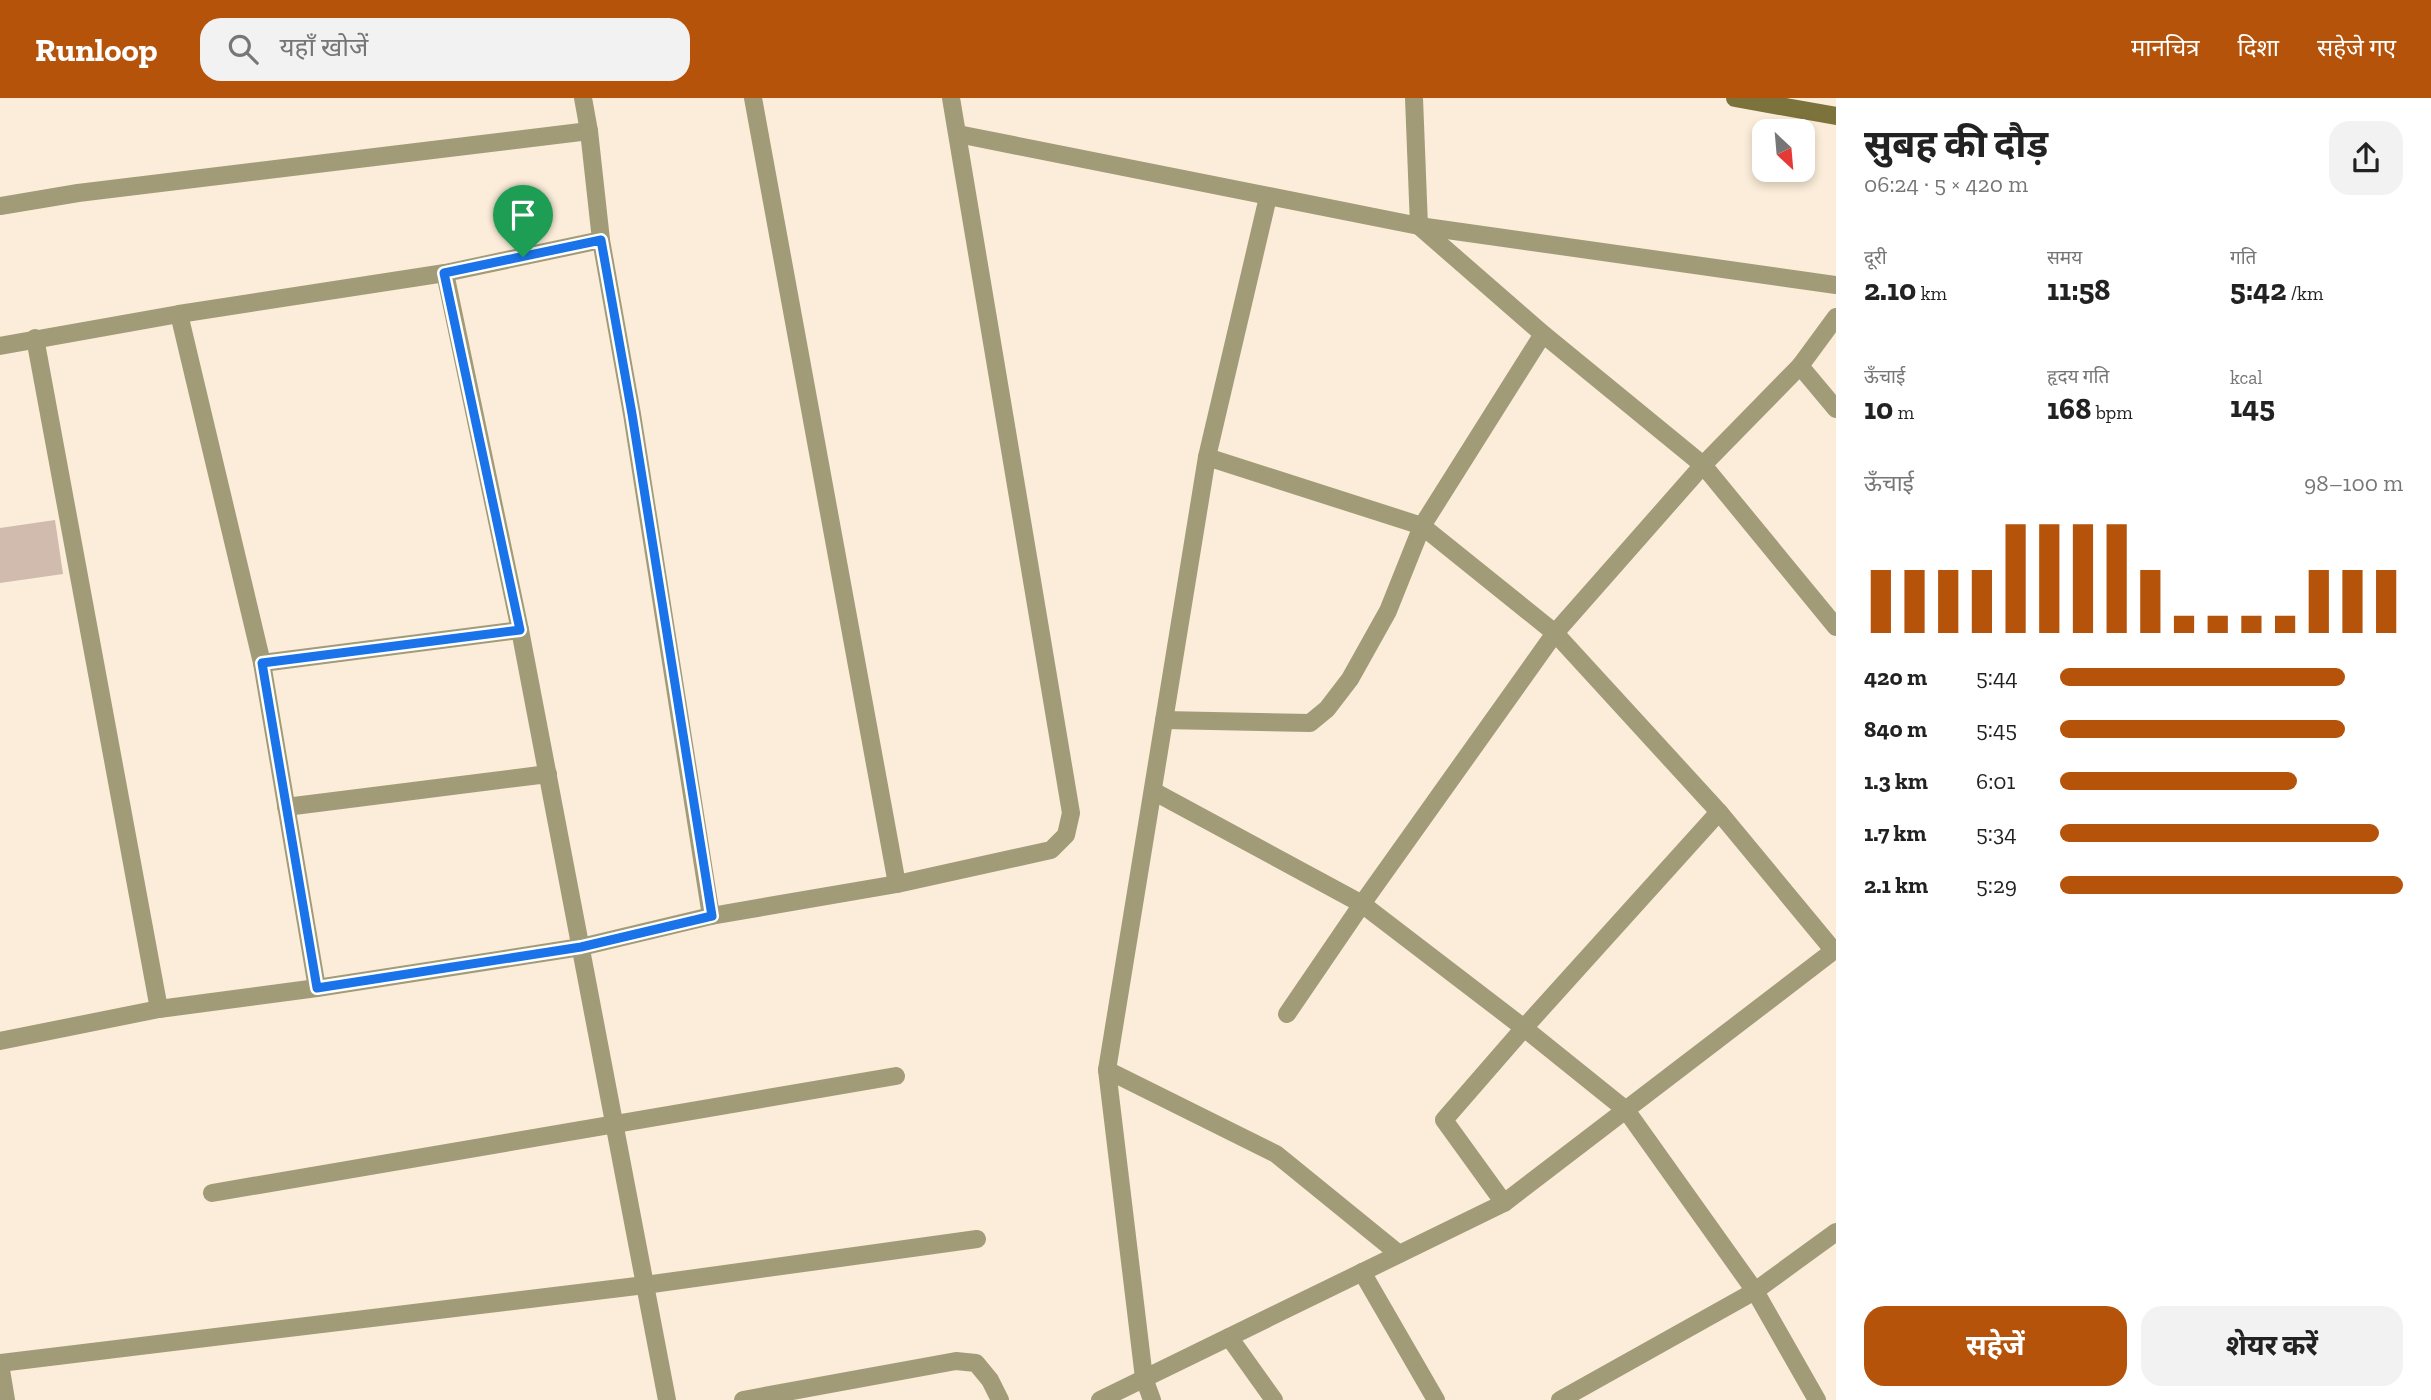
<!DOCTYPE html>
<html lang="hi">
<head>
<meta charset="utf-8">
<style>
	body { margin:0; font-family:"Zilla Slab","Noto Sans Devanagari",serif; background:#f2f2f2; color:#222; height:100vh; display:flex; flex-direction:column; font-size:26px; white-space:nowrap }
	* { box-sizing:border-box; margin:0 }
	p { font-size:23px; color:#767676 }
	.icon { flex:none; width:38px; height:38px; fill:none; stroke:currentColor; stroke-width:2; stroke-linecap:round; stroke-linejoin:round }
	.map { position:relative; flex:1; overflow:hidden }
	.panel { display:flex; flex-direction:column; background:#fff; width:595px }
	.panel>* { flex:none }
	.needle { width:46px; rotate:154deg }
	.controls { position:absolute; left:1752px; top:21px; display:grid; gap:14px }
	.controls a { display:grid; place-items:center; width:63px; height:63px; border-radius:14px; background:#fff; box-shadow:0 4px 10px #0003; font-size:35px }
	.pin { position:absolute; display:grid; place-items:center; width:60px; height:60px; color:#fff; margin:-72px -30px; border-radius:50% 50% 50% 0; rotate:-45deg; box-shadow:0 0 7px #0007 }
	.pin .icon { rotate:45deg }
	.round { display:grid; place-items:center; flex:none; width:74px; height:74px; border-radius:21px; background:#f2f2f2 }
	.headline { display:flex; align-items:center; justify-content:space-between; height:119px; padding:0 28px }
	h1 { font-size:38px; font-weight:700; line-height:52px }
	.stats { display:grid; grid-template-columns:repeat(3,1fr); gap:10px; height:119px; padding:7px 28px }
	.stats div { display:grid; align-content:center }
	.stats b { font-size:30px; font-weight:700 }
	.stats small { font-size:19px; font-weight:400 }
	.stats p { font-size:19px }
	.chart { height:196px; padding:14px 28px }
	.chart p { display:flex; justify-content:space-between }
	.chart svg { width:100%; height:126px; margin-top:7px; stroke:#b45309; stroke-width:6 }
	.cta { display:flex; gap:14px; margin-top:auto; padding:14px 28px }
	.cta a { flex:1; height:80px; border-radius:21px; background:#b45309; color:#fff; font-size:28px; font-weight:700; line-height:80px; text-align:center }
	.cta a+a { background:#f2f2f2; color:#222 }
	ul { padding:0 28px; list-style:none; font-size:23px }
	li { display:grid; grid-template-columns:112px 84px 1fr; align-items:center; height:52px }
	li i { height:18px; border-radius:9px; background:#b45309 }
	header { display:flex; align-items:center; gap:42px; box-sizing:border-box; height:98px; padding:0 35px; background:#b45309; color:#fff }
	header strong { font-size:33px }
	nav { display:flex; gap:38px; margin-inline-start:auto; font-size:24px }
	.search { width:490px; height:63px; background:#f2f2f2; display:flex; align-items:center; gap:18px; box-sizing:border-box; padding:0 24px; border-radius:21px; color:#767676; font-size:26px }
	main { display:flex; flex:1; min-height:0 }
	.map>svg:first-child { display:block }
</style>
</head>
<body>
<header>
<strong>Runloop</strong>
<div class="search"><svg class="icon" aria-label="search" viewBox="0 0 24 24"><circle cx="10" cy="10" r="6"/><path d="M15 15l6 6"/></svg>यहाँ खोजें</div>
<nav><a>मानचित्र</a><a>दिशा</a><a>सहेजे गए</a></nav>
</header>
<main>
<div class="map">
<svg width="1836" height="1302" viewBox="0 0 1836 1302">
	<rect width="100%" height="100%" fill="#fbedd9"/>
	<polygon fill="#d0bbae" points="55,422 63,476 0,485 0,430"/>
	<g fill="none" stroke-linecap="round" stroke-linejoin="round">
		<g stroke="#a19b78" stroke-width="18">
			<polyline points="753,0 897,786"/>
			<polyline points="1414,0 1419,128 1543,236 1703,367 1836,529"/>
			<polyline points="958,36 1419,128 1836,187"/>
			<polyline points="0,108 78,95 589,33"/>
			<polyline points="601,142 632,316 711,818"/>
			<polyline points="445,175 520,532 667,1302"/>
			<polyline points="179,216 262,565 317,890"/>
			<polyline points="35,240 159,911"/>
			<polyline points="0,248 179,216 445,175 601,142 589,33 583,0"/>
			<polyline points="1800,268 1836,311"/>
			<polyline points="1207,359 1422,428 1555,535 1719,714 1834,853"/>
			<polyline points="262,565 520,532"/>
			<polyline points="1164,622 1310,625 1327,611 1350,581 1388,513 1422,428 1543,236"/>
			<polyline points="1153,693 1362,806 1524,930 1626,1012 1755,1193 1817,1302"/>
			<polyline points="286,709 548,676"/>
			<polyline points="1287,916 1362,806 1555,535 1703,367 1800,268 1836,219"/>
			<polyline points="0,943 159,911 317,890 581,849 711,818 897,786 1051,752 1066,737 1071,715 951,0"/>
			<polyline points="1107,972 1276,1056 1399,1156"/>
			<polyline points="212,1095 896,978"/>
			<polyline points="1504,1105 1444,1022 1524,930 1719,714"/>
			<polyline points="1362,1174 1436,1302"/>
			<polyline points="1229,1239 1274,1302"/>
			<polyline points="0,1265 645,1187 977,1141"/>
			<polyline points="0,1266 6,1302"/>
			<polyline points="743,1302 956,1263 976,1265 990,1282 1000,1302"/>
			<polyline points="1100,1302 1504,1105 1836,851"/>
			<polyline points="1152,1302 1144,1280 1107,972 1207,359 1268,99"/>
			<polyline points="1560,1302 1755,1193 1836,1134"/>
		</g>
		<polyline stroke="#7c723c" stroke-width="18" points="1735,0 1836,18"/>
	</g>
	<g fill="none" stroke-linecap="round" stroke-linejoin="round">
		<defs>
			<polygon id="route" points="601,142 632,316 712,818 581,849 317,890 262,565 520,532 444,175"/>
		</defs>
		<use href="#route" stroke="#fff" stroke-width="14"/>
		<use href="#route" stroke="#1a73e8" stroke-width="9"/>
	</g>
</svg>
<div class="controls">
<a><svg class="needle" viewBox="-14 -14 28 28"><path d="M0-13l5 13h-10z" fill="#e53935"/><path d="M0 13l5-13h-10z" fill="#767676"/></svg></a>
</div>
<div class="pin" style="left:523px;top:159px;background:#1e9e55"><svg class="icon" aria-label="arrive" viewBox="0 0 24 24"><path d="M6 21V4h12l-3 4 3 4H6"/></svg></div>
</div>
<section class="panel">
<div class="headline"><div><h1>सुबह की दौड़</h1><p>06:24 · 5 × 420 m</p></div><a class="round"><svg class="icon" aria-label="share" viewBox="0 0 24 24"><path d="M12 15V3M7 8l5-5 5 5M5 13v7h14v-7"/></svg></a></div>
<div class="stats">
<div><p>दूरी</p><b>2.10<small> km</small></b></div>
<div><p>समय</p><b>11:58</b></div>
<div><p>गति</p><b>5:42<small> /km</small></b></div>
</div>
<div class="stats">
<div><p>ऊँचाई</p><b>10<small> m</small></b></div>
<div><p>हृदय गति</p><b>168<small> bpm</small></b></div>
<div><p>kcal</p><b>145</b></div>
</div>
<div class="chart"><p><span>ऊँचाई</span>98–100 m</p>
<svg viewBox="0 0 160 44" preserveAspectRatio="none"><path d="M5 44V22M15 44V22M25 44V22M35 44V22M45 44V6M55 44V6M65 44V6M75 44V6M85 44V22M95 44V38M105 44V38M115 44V38M125 44V38M135 44V22M145 44V22M155 44V22"/></svg>
</div>
<ul>
<li><b>420 m</b>5:44<i style="width:83%"></i></li>
<li><b>840 m</b>5:45<i style="width:83%"></i></li>
<li><b>1.3 km</b>6:01<i style="width:69%"></i></li>
<li><b>1.7 km</b>5:34<i style="width:93%"></i></li>
<li><b>2.1 km</b>5:29<i style="width:100%"></i></li>
</ul>
<div class="cta"><a>सहेजें</a><a>शेयर करें</a></div>
</section>
</main>
</body>
</html>
